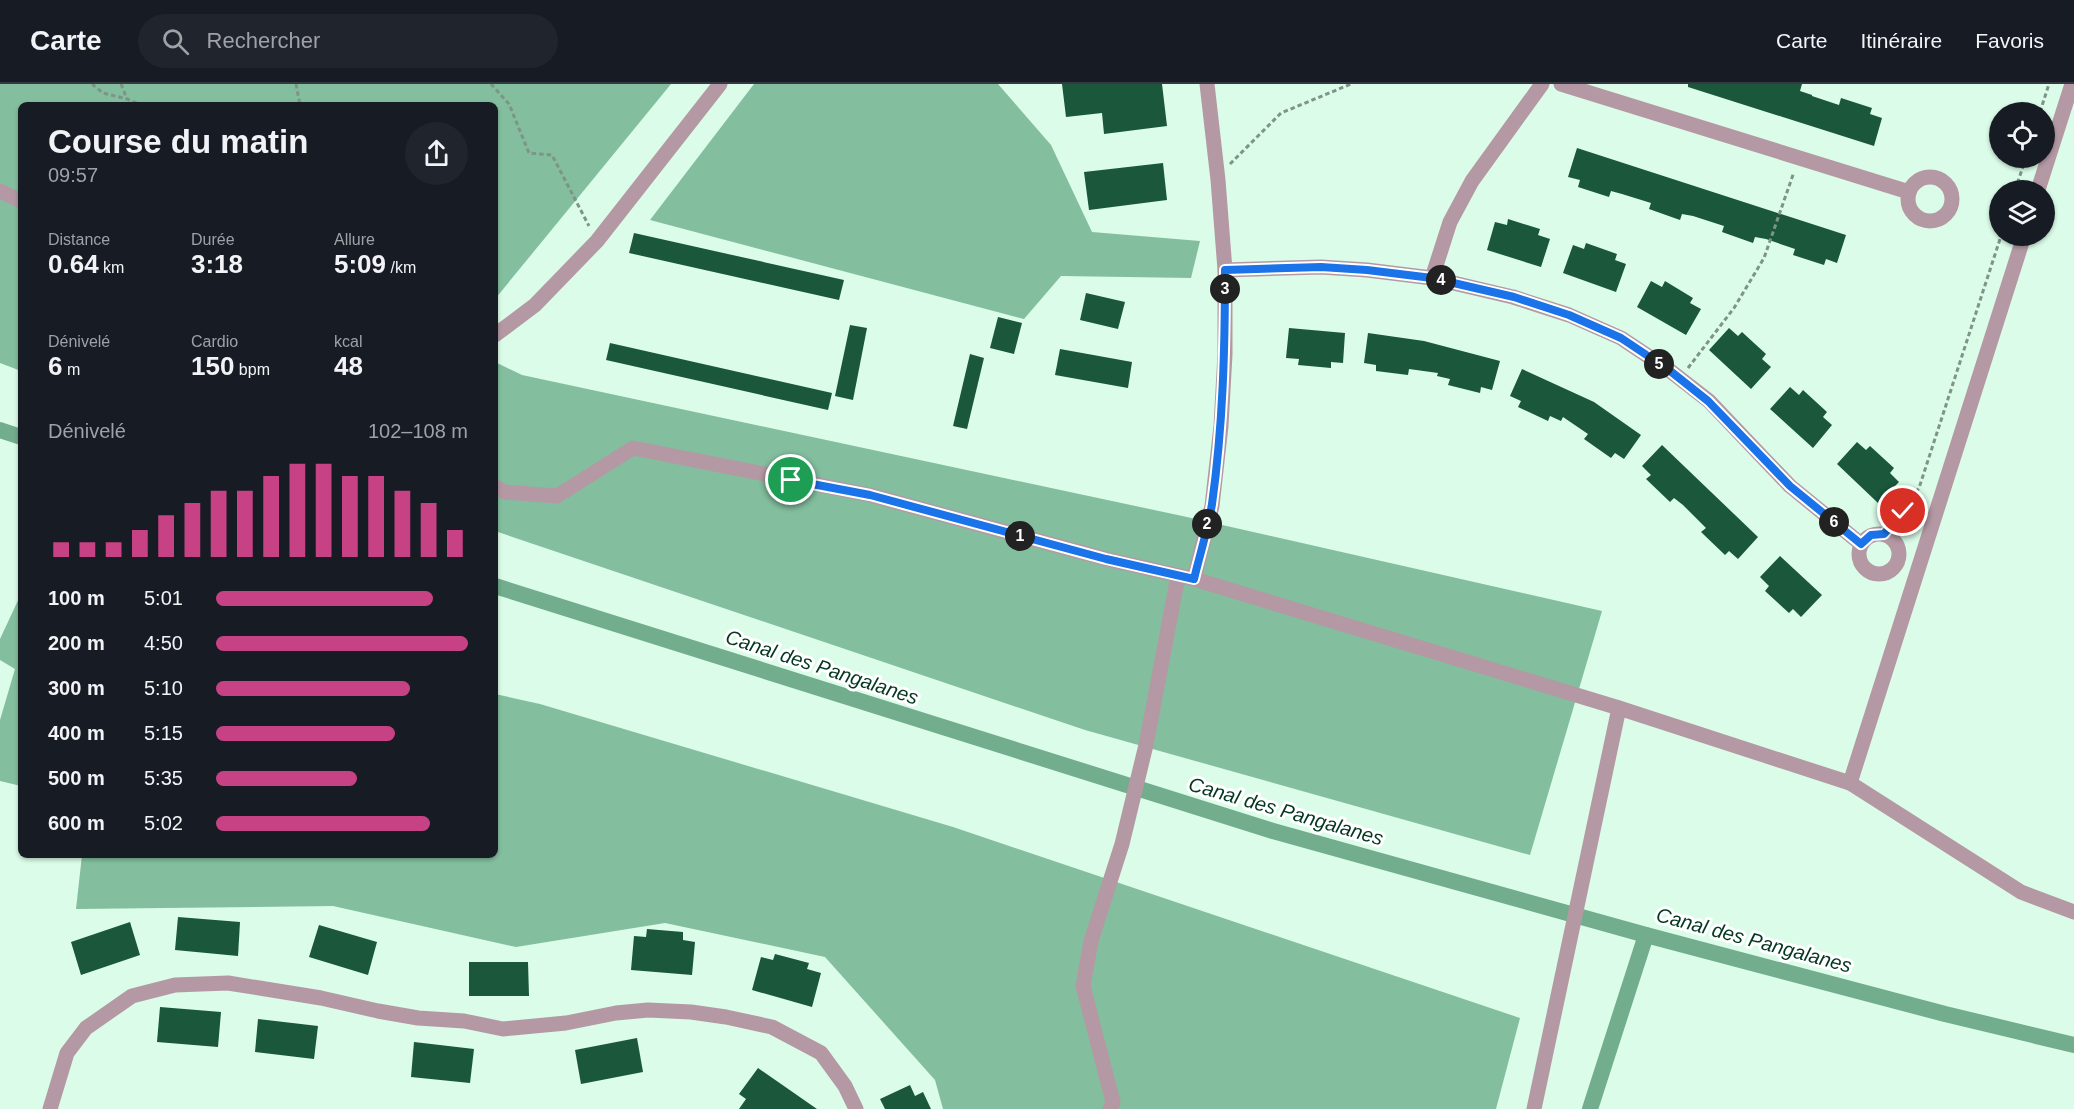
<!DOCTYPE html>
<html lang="fr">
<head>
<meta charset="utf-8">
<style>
	body { margin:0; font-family:Arial,sans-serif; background:#20242c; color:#f1f3f6; height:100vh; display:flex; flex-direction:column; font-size:22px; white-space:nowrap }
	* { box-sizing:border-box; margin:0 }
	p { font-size:20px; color:#9ea1a6 }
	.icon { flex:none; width:33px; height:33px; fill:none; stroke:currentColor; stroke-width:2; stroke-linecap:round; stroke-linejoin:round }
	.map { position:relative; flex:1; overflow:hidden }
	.side { position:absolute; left:18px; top:18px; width:480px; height:756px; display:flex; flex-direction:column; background:#171b24; border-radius:9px; box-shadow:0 2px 4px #0004 }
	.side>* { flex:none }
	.fabs { position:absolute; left:1989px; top:18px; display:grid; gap:12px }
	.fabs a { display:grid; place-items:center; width:66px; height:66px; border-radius:50%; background:#171b24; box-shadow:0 2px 4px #0004; font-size:30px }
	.pin { position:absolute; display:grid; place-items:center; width:51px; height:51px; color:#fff; margin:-26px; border:3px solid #fff; border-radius:50%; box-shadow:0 2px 6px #0007 }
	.km { position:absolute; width:30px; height:30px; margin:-15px; border-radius:50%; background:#222; color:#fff; font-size:16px; line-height:30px; text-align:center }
	.round { display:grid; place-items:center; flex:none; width:63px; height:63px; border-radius:32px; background:#20242c }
	.head { display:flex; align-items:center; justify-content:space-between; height:102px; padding:0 30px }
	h1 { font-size:33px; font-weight:800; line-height:45px }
	.figures { display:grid; grid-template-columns:repeat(3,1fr); gap:9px; height:102px; padding:6px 30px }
	.figures div { display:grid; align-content:center }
	.figures b { font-size:26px; font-weight:800 }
	.figures small { font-size:16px; font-weight:400 }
	.figures p { font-size:16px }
	.chart { height:168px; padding:12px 30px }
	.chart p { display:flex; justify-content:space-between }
	.chart svg { width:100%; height:108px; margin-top:6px; stroke:#c74285; stroke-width:6 }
	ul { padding:0 30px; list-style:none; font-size:20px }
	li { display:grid; grid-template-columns:96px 72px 1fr; align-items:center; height:45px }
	li i { height:15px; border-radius:8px; background:#c74285 }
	header { display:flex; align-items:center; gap:36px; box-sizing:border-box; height:84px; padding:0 30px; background:#171b24; border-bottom:2px solid #363941 }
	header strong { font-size:28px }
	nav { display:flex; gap:33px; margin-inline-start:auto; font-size:21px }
	.search { width:420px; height:54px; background:#20242c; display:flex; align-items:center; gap:15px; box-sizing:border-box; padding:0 21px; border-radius:33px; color:#9ea1a6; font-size:22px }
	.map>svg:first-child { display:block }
</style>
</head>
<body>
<header>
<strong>Carte</strong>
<div class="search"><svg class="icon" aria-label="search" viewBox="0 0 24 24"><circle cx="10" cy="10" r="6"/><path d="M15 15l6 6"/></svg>Rechercher</div>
<nav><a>Carte</a><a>Itinéraire</a><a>Favoris</a></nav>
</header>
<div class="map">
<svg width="2074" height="1025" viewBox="0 0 2074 1025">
	<rect width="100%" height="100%" fill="#dbfce8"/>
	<g fill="#83bf9e">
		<polygon points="0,0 671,0 495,215 495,21 21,21 21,287 0,279"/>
		<polygon points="754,0 998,0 1051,61 1092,148 1200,157 1191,194 1061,192 1024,235 650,136"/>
		<polygon points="495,278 522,291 1187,433 1602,527 1530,771 1085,646 495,447"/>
		<polygon points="21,510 21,702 0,697 0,636 15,585 0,576 0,555"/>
		<polygon points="495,610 540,620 953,743 1520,934 1496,1025 943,1025 935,996 825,873 665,839 516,863 333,822 76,825 82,771 495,771"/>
	</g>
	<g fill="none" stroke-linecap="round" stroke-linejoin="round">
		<g stroke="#72ad8d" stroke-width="16">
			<polyline points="0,346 21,353"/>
			<polyline points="495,502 1273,747 1646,851 1945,930 2074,961"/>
			<polyline points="1590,1025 1646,851"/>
		</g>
	</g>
	<g fill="#1a573b">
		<polygon points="1062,0 1162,0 1167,42 1104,50 1102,29 1066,33"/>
		<polygon points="1688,0 1802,0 1800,7 1812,11 1812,12 1839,21 1841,14 1872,24 1870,30 1882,34 1874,62 1688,3"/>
		<polygon points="1577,64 1846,151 1837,179 1826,175 1824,181 1793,171 1795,165 1766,155 1755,153 1753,159 1722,148 1724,142 1693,132 1682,130 1680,136 1649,125 1651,119 1622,110 1611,107 1609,113 1578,103 1580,96 1568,93"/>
		<polygon points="1163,79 1167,116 1089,126 1084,88"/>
		<polygon points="1508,135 1540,145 1538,151 1550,155 1541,183 1487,166 1495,138 1507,141"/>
		<polygon points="634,149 844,196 839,216 629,169"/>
		<polygon points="1586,159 1617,170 1615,176 1626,180 1616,208 1563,189 1573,161 1584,165"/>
		<polygon points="1651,197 1662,203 1665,197 1693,214 1690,219 1701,225 1686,251 1637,223"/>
		<polygon points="1086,209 1125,218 1118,245 1080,236"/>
		<polygon points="998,233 1022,239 1014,270 990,264"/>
		<polygon points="850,241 867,244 853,316 835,312"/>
		<polygon points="1289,244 1345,249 1343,279 1331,278 1331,284 1298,281 1299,275 1286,274"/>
		<polygon points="1729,244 1738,252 1742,248 1766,270 1762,275 1771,283 1751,305 1709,266"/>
		<polygon points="1368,249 1424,257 1500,277 1492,306 1481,303 1480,309 1448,301 1450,295 1437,292 1438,289 1409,285 1408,291 1376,287 1376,281 1364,279"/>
		<polygon points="610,259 832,309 828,326 606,276"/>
		<polygon points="1060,265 1132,278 1128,304 1055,291"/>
		<polygon points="970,270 984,274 967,345 953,342"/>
		<polygon points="1522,285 1594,318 1641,351 1624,375 1615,369 1611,374 1584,355 1588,350 1563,333 1561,337 1550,332 1548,337 1518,323 1521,317 1510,312"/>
		<polygon points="1790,303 1799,311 1803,306 1827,328 1823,333 1832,341 1813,364 1770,325"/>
		<polygon points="1857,358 1866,366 1870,362 1894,384 1890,389 1899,398 1878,419 1837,380"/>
		<polygon points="1662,361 1758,453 1738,475 1729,467 1725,471 1701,448 1706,444 1683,421 1674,414 1670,418 1646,395 1651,391 1642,382"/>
		<polygon points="1780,472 1822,511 1801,533 1793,525 1789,529 1765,507 1769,502 1760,493"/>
		<polygon points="178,833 240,838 238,872 175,866"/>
		<polygon points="130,838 140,871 81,891 71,858"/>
		<polygon points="319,841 377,858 368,891 309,873"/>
		<polygon points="647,845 683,848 683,856 695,858 692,891 631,886 634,852 646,853"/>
		<polygon points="775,870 809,879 807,885 821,889 812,923 752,906 761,873 773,876"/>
		<polygon points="469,878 528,878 529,912 469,912"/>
		<polygon points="160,923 221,928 218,963 157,958"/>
		<polygon points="258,935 318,942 314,975 255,968"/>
		<polygon points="637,954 643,988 581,1000 575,966"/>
		<polygon points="414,958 474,965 470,999 411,993"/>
		<polygon points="758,984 817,1025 739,1025 746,1015 739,1010"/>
		<polygon points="910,1001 915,1012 923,1008 931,1025 885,1025 880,1015"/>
	</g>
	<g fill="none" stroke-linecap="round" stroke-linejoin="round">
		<g stroke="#7d9487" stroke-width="3" stroke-dasharray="4.5 3" stroke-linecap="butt">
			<polyline points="92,0 103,9 127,15 141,21"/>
			<polyline points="121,0 127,15"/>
			<polyline points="296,0 300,21"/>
			<polyline points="491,0 509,20 529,69 552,71 589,142"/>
			<polyline points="2040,28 2049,0"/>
			<polyline points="1230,80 1281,29 1351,0"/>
			<polyline points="2015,106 2026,74"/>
			<polyline points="1688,284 1734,224 1764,174 1794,88"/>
			<polyline points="1884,450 1919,404 2001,152"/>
		</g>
		<g stroke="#b499a4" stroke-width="15">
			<polyline points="1542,0 1472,97 1450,138 1432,194 1513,213 1569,231 1621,254 1669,286 1709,317 1790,402 1861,460"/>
			<polyline points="1561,0 1909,108"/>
			<circle cx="1930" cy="115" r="22"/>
			<polyline points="2038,106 2072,0"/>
			<polyline points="0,107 21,117"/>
			<polyline points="1225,186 1321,183 1367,186 1432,194"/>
			<polyline points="495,251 535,221 597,157 720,0"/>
			<polyline points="495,403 505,408 557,412 633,364 870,411 1106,475 1194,495 1212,422 1221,342 1225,270 1225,186 1218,96 1207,0"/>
			<circle cx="1879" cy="470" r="20"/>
			<polyline points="1194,495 1619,624 1850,699 2024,152"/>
			<polyline points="1850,699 2021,808 2074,828"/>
			<polyline points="50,1025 67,969 86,944 132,912 175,901 228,899 321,914 378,927 418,934 464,937 503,945 566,939 616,929 648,926 691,928 726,933 772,943 821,969 845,1002 856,1025"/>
			<polyline points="1110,1025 1113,1018 1083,902 1091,857 1122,760 1146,661 1178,492"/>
			<polyline points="1534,1025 1619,624"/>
		</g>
	</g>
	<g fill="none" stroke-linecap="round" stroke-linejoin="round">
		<defs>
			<path id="route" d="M 791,396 L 870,411 L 1106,475 L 1194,495 C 1200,470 1208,445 1212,420 C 1223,342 1225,264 1225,186 L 1321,183 L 1367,186 L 1432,194 L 1514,213 L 1569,231 L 1621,254 L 1669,286 L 1708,317 L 1790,402 L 1861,460 L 1871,451 L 1884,450 L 1903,427"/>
		</defs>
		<use href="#route" stroke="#fff" stroke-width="12"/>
		<use href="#route" stroke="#1a73e8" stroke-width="8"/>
	</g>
	<g text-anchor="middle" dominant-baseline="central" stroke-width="6" stroke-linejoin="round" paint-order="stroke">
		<g font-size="20" font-style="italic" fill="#043722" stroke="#fff">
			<text transform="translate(822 583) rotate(18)">Canal des Pangalanes</text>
			<text transform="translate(1286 727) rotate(16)">Canal des Pangalanes</text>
			<text transform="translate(1754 856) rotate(15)">Canal des Pangalanes</text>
		</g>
	</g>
</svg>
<div class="fabs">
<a><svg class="icon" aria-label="locate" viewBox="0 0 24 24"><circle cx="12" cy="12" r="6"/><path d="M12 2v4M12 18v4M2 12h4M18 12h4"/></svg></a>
<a><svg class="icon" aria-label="layers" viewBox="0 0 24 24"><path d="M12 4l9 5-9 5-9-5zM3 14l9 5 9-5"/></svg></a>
</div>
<div class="pin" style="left:791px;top:396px;background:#1e9e55"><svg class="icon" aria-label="arrive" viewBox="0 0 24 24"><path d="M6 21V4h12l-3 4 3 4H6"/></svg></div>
<div class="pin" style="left:1903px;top:427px;background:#d93025"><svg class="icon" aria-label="check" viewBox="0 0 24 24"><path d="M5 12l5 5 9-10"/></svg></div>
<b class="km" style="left:1020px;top:452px">1</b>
<b class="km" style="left:1207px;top:440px">2</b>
<b class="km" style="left:1225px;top:205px">3</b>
<b class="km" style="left:1441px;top:196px">4</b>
<b class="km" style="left:1659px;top:280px">5</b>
<b class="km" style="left:1834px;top:438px">6</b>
<section class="side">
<div class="head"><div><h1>Course du matin</h1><p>09:57</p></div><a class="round"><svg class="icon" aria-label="share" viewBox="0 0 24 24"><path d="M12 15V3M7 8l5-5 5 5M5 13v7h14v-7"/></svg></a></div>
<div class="figures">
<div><p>Distance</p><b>0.64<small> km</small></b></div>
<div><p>Durée</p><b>3:18</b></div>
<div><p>Allure</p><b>5:09<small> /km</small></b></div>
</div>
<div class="figures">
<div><p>Dénivelé</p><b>6<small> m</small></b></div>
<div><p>Cardio</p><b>150<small> bpm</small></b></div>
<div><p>kcal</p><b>48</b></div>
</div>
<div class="chart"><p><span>Dénivelé</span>102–108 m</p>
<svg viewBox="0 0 160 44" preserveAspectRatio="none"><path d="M5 44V38M15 44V38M25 44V38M35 44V33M45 44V27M55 44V22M65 44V17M75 44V17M85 44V11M95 44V6M105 44V6M115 44V11M125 44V11M135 44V17M145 44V22M155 44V33"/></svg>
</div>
<ul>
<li><b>100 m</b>5:01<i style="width:86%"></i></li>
<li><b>200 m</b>4:50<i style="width:100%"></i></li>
<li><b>300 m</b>5:10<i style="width:77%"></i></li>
<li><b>400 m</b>5:15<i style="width:71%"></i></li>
<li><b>500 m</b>5:35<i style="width:56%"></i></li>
<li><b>600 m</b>5:02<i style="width:85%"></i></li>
</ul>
</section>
</div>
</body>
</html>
